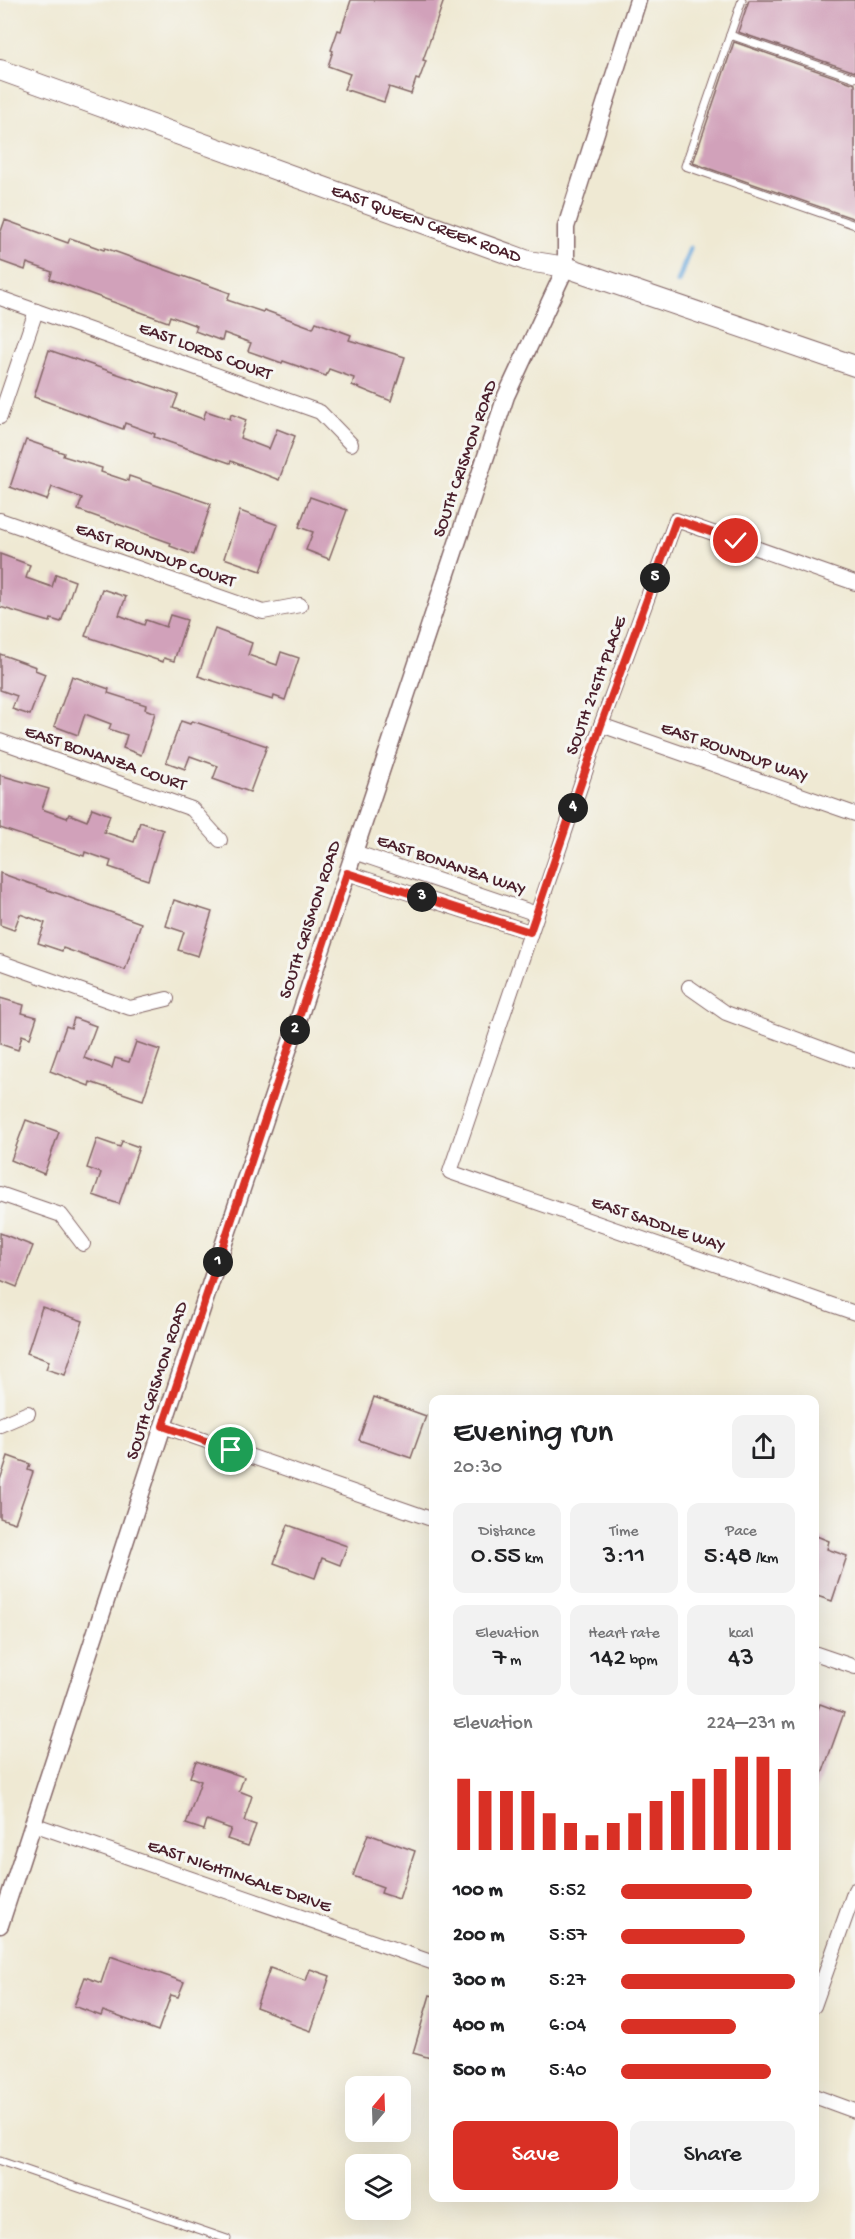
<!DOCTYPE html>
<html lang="en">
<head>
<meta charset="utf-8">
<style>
	body { margin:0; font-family:"Gochi Hand",sans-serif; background:#f2f2f2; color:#202124; height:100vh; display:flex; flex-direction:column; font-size:22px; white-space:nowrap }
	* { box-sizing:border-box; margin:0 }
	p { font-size:20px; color:#757577 }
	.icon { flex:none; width:33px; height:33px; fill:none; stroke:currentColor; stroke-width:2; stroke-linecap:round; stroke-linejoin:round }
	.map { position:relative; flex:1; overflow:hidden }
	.drawer { position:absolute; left:429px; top:1395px; width:390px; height:807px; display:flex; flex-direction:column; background:#fff; border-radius:12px; box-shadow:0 6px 24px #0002 }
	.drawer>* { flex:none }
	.needle { width:39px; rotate:19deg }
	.controls { position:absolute; left:345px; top:2076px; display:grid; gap:12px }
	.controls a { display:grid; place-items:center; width:66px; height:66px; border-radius:12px; background:#fff; box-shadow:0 6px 24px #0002; font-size:30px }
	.pin { position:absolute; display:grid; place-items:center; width:51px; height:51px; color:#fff; margin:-26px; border:3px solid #fff; border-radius:50%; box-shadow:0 2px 6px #0007 }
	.km { position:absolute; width:30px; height:30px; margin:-15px; border-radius:50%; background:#222; color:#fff; font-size:16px; line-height:30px; text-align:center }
	.round { display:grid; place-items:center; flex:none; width:63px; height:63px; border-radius:12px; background:#f2f2f2 }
	.summary { display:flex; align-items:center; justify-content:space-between; height:102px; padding:0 24px }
	h1 { font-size:33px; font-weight:600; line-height:45px }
	.figures { display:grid; grid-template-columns:repeat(3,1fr); gap:9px; height:102px; padding:6px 24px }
	.figures div { display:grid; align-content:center; border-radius:12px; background:#f2f2f2; text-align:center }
	.figures b { font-size:26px; font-weight:600 }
	.figures small { font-size:16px; font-weight:400 }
	.figures p { font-size:16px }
	.chart { height:168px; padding:12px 24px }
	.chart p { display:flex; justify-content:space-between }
	.chart svg { width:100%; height:108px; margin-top:6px; stroke:#d93025; stroke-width:6 }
	.cta { display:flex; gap:12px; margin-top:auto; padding:12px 24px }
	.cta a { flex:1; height:69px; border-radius:12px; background:#d93025; color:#fff; font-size:24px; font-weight:600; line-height:69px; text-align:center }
	.cta a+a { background:#f2f2f2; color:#202124 }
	ul { padding:0 24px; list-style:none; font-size:20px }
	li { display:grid; grid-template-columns:96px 72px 1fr; align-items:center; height:45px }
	li i { height:15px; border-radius:8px; background:#d93025 }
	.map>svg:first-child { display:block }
</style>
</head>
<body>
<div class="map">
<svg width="855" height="2239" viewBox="0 0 855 2239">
	<rect width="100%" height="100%" fill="#f6f6f2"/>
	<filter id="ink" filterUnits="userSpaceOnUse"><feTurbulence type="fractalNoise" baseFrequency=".0167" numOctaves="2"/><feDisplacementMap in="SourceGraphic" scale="12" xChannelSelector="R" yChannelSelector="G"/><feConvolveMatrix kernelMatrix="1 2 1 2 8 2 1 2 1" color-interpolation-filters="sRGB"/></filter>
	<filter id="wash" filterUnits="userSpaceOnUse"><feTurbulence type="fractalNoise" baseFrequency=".008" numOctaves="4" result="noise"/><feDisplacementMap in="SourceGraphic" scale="24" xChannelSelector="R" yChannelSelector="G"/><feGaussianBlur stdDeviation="1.35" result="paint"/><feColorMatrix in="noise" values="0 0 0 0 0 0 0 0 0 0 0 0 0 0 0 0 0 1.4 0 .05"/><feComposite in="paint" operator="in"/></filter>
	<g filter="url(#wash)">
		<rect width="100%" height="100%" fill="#efe9d3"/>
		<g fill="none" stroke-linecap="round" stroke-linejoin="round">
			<polyline stroke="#68a7db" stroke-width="5" points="678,282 690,248"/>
		</g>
		<g id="blocks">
			<g fill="#d1a1ba">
				<polygon points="351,0 444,0 423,60 426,61 419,80 416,79 411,94 389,87 384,102 344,89 350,74 328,66 333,51 331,50 338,30 341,31"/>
				<polygon points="749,0 855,0 855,72 738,32"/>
				<polygon points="734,42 855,84 855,219 693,163"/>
				<polygon points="5,220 68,243 70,238 104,250 105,248 230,293 227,300 263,312 264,310 313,328 316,322 351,335 349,340 405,357 391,401 352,385 354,378 329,369 326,376 283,361 282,363 248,351 251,343 224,333 222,341 195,331 197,326 170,316 168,322 50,279 52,272 27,263 25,270 0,261 0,234"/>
				<polygon points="49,350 178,395 173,408 203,419 206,411 230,419 231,414 246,420 240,438 269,449 277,429 295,436 279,480 231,461 230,463 154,437 155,434 125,423 123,429 34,397"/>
				<polygon points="26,440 64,453 63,456 102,468 101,472 128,481 129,476 211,504 194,555 170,546 171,543 78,510 82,498 52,487 47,500 10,487"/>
				<polygon points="310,497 347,510 329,559 306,550 313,532 299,527"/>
				<polygon points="240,511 278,525 261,571 224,558"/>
				<polygon points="0,554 30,565 26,578 52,587 56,574 75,581 61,622 51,619 50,622 0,607"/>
				<polygon points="102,589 126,597 119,615 144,625 146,620 166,627 170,615 187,620 174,661 164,658 163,662 85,636"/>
				<polygon points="215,629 252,643 248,655 277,665 281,652 299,658 285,700 274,696 273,700 198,676"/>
				<polygon points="0,654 36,667 35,670 45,674 30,715 12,709 17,696 0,690"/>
				<polygon points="72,676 109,689 108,693 146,705 145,709 155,713 141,755 123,748 127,735 109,729 111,724 85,714 78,735 54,726"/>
				<polygon points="181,721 190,724 192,721 267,746 250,792 213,779 218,766 190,756 185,769 166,762"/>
				<polygon points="0,775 49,789 42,809 67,818 69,814 87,821 92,808 110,815 104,832 134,842 140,822 163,830 148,880 109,867 111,861 85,852 84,856 0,828"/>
				<polygon points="0,873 141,923 125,970 63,948 62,951 38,943 45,923 20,914 14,930 0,925"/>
				<polygon points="174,900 212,912 198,956 178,950 184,932 166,926"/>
				<polygon points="0,998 24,1005 22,1013 37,1017 30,1038 22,1035 18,1050 0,1044"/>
				<polygon points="74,1018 96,1026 84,1058 112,1068 115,1058 129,1062 136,1042 160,1050 143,1100 90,1082 89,1086 50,1071 66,1026 71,1028"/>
				<polygon points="26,1120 59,1132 44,1174 11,1160"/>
				<polygon points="97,1139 120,1147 122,1141 139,1147 119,1204 93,1195 101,1173 87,1168"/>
				<polygon points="0,1233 33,1246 17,1287 0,1280"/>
				<polygon points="42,1307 83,1321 65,1375 46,1369 49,1361 27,1353"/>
				<polygon points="374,1397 426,1416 411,1458 359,1440"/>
				<polygon points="8,1456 30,1464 28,1470 33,1472 15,1523 0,1518 0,1480"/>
				<polygon points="288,1525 347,1546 340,1565 322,1558 315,1578 274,1563"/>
				<polygon points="814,1535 829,1541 827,1549 847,1556 832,1601 814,1595"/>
				<polygon points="820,1704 844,1713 816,1791 814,1790 814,1719"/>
				<polygon points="196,1761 244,1777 239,1791 252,1796 244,1821 256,1825 248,1846 227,1839 231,1829 207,1820 204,1830 186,1824 201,1781 190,1777"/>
				<polygon points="368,1834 415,1851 399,1899 381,1893 383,1887 353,1876"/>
				<polygon points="110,1956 184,1982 178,1997 171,1995 158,2031 103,2011 101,2016 74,2006 85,1977 101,1983"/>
				<polygon points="270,1968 306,1981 310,1969 330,1976 311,2031 289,2023 290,2020 256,2007"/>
				<polygon points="430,1995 434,1996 434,2059 413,2053"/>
			</g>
		</g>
	</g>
	<g filter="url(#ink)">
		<use href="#blocks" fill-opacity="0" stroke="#846666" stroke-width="1.5"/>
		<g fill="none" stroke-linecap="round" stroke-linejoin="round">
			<defs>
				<g id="service">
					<polyline points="742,0 685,166 855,225"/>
					<polyline points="730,35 855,78"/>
					<polyline points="0,2161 227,2239"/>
				</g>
				<g id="minor">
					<polyline points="0,298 320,412 351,444"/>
					<polyline points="0,417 36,311"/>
					<polyline points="0,520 263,612 300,605"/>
					<polyline points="855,583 676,520 601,725 450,1172 855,1313"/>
					<polyline points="601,725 855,814"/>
					<polyline points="0,741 192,809 220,840"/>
					<polyline points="354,852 537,914"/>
					<polyline points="347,873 530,932"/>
					<polyline points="0,962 130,1008 167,999"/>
					<polyline points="689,987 726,1013 855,1061"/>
					<polyline points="0,1194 61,1215 83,1244"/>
					<polyline points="0,1425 28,1413"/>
					<polyline points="163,1426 434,1520"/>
					<polyline points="814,1653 855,1667"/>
					<polyline points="33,1824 434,1963"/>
					<polyline points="814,2006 855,1890"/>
					<polyline points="814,2096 855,2111"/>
				</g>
				<polyline id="tertiary" points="0,1925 163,1426 506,396 566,267 566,227 638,0"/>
				<g id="secondary">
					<path id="s1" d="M 0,70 L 528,261 L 566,267 L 855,366"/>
				</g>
			</defs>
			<use href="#service" stroke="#846666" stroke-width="9"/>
			<use href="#minor" stroke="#846666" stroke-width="16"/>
			<use href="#tertiary" stroke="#846666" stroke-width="19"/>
			<use href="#secondary" stroke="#846666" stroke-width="22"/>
			<use href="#service" stroke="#fff" stroke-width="7"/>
			<use href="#minor" stroke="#fff" stroke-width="14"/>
			<use href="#tertiary" stroke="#fff" stroke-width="16"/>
			<use href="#secondary" stroke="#fff" stroke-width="20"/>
		</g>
	</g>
	<g fill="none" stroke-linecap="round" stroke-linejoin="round" filter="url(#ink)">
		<defs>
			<polyline id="route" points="231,1450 163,1426 347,873 530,932 601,725 676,520 736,541"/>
		</defs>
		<use href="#route" stroke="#fff" stroke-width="12"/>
		<use href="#route" stroke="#d93025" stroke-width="8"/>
	</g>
	<g text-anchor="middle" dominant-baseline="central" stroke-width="6" stroke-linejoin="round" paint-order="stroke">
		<g font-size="18" fill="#4a1f2b" stroke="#f6f6f2">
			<text stroke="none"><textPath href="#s1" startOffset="453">EAST QUEEN CREEK ROAD</textPath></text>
			<text transform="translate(205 352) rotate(20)">EAST LORDS COURT</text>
			<text transform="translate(466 459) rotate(-71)">SOUTH CRISMON ROAD</text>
			<text transform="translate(155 556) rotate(19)">EAST ROUNDUP COURT</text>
			<text transform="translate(597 686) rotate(-70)">SOUTH 216TH PLACE</text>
			<text transform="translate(734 753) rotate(19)">EAST ROUNDUP WAY</text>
			<text transform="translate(105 759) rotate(19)">EAST BONANZA COURT</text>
			<text transform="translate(451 866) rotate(19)">EAST BONANZA WAY</text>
			<text transform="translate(311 920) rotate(-72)">SOUTH CRISMON ROAD</text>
			<text transform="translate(658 1225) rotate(19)">EAST SADDLE WAY</text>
			<text transform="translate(158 1381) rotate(-72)">SOUTH CRISMON ROAD</text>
			<text transform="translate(239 1877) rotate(19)">EAST NIGHTINGALE DRIVE</text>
		</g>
	</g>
</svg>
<div class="controls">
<a><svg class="needle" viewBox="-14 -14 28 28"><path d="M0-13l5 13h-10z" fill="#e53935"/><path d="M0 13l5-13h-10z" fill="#757577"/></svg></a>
<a><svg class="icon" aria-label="layers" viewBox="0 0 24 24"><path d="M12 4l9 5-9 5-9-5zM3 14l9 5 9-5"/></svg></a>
</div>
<div class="pin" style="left:231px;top:1450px;background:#1e9e55"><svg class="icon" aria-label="arrive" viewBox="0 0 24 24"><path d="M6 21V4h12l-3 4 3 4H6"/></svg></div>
<div class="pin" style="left:736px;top:541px;background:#d93025"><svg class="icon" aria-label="check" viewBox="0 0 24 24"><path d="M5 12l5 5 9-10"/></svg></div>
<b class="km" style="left:218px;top:1262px">1</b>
<b class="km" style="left:295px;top:1030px">2</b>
<b class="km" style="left:422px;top:897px">3</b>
<b class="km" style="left:573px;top:808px">4</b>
<b class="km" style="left:655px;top:578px">5</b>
<section class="drawer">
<div class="summary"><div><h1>Evening run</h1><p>20:30</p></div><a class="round"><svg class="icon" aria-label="share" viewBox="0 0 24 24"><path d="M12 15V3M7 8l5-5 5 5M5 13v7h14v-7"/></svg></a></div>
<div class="figures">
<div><p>Distance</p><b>0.55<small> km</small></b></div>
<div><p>Time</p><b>3:11</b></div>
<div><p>Pace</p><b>5:48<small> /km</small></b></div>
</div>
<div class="figures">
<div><p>Elevation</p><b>7<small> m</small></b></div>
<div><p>Heart rate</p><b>142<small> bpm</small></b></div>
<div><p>kcal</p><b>43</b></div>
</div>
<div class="chart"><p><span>Elevation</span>224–231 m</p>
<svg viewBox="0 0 160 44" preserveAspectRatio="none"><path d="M5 44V15M15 44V20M25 44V20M35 44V20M45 44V29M55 44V33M65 44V38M75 44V33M85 44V29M95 44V24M105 44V20M115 44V15M125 44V11M135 44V6M145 44V6M155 44V11"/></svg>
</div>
<ul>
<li><b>100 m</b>5:52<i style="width:75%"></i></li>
<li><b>200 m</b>5:57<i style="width:71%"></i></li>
<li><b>300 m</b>5:27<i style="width:100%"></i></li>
<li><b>400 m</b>6:04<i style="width:66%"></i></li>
<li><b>500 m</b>5:40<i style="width:86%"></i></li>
</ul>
<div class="cta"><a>Save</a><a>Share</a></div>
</section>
</div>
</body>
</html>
